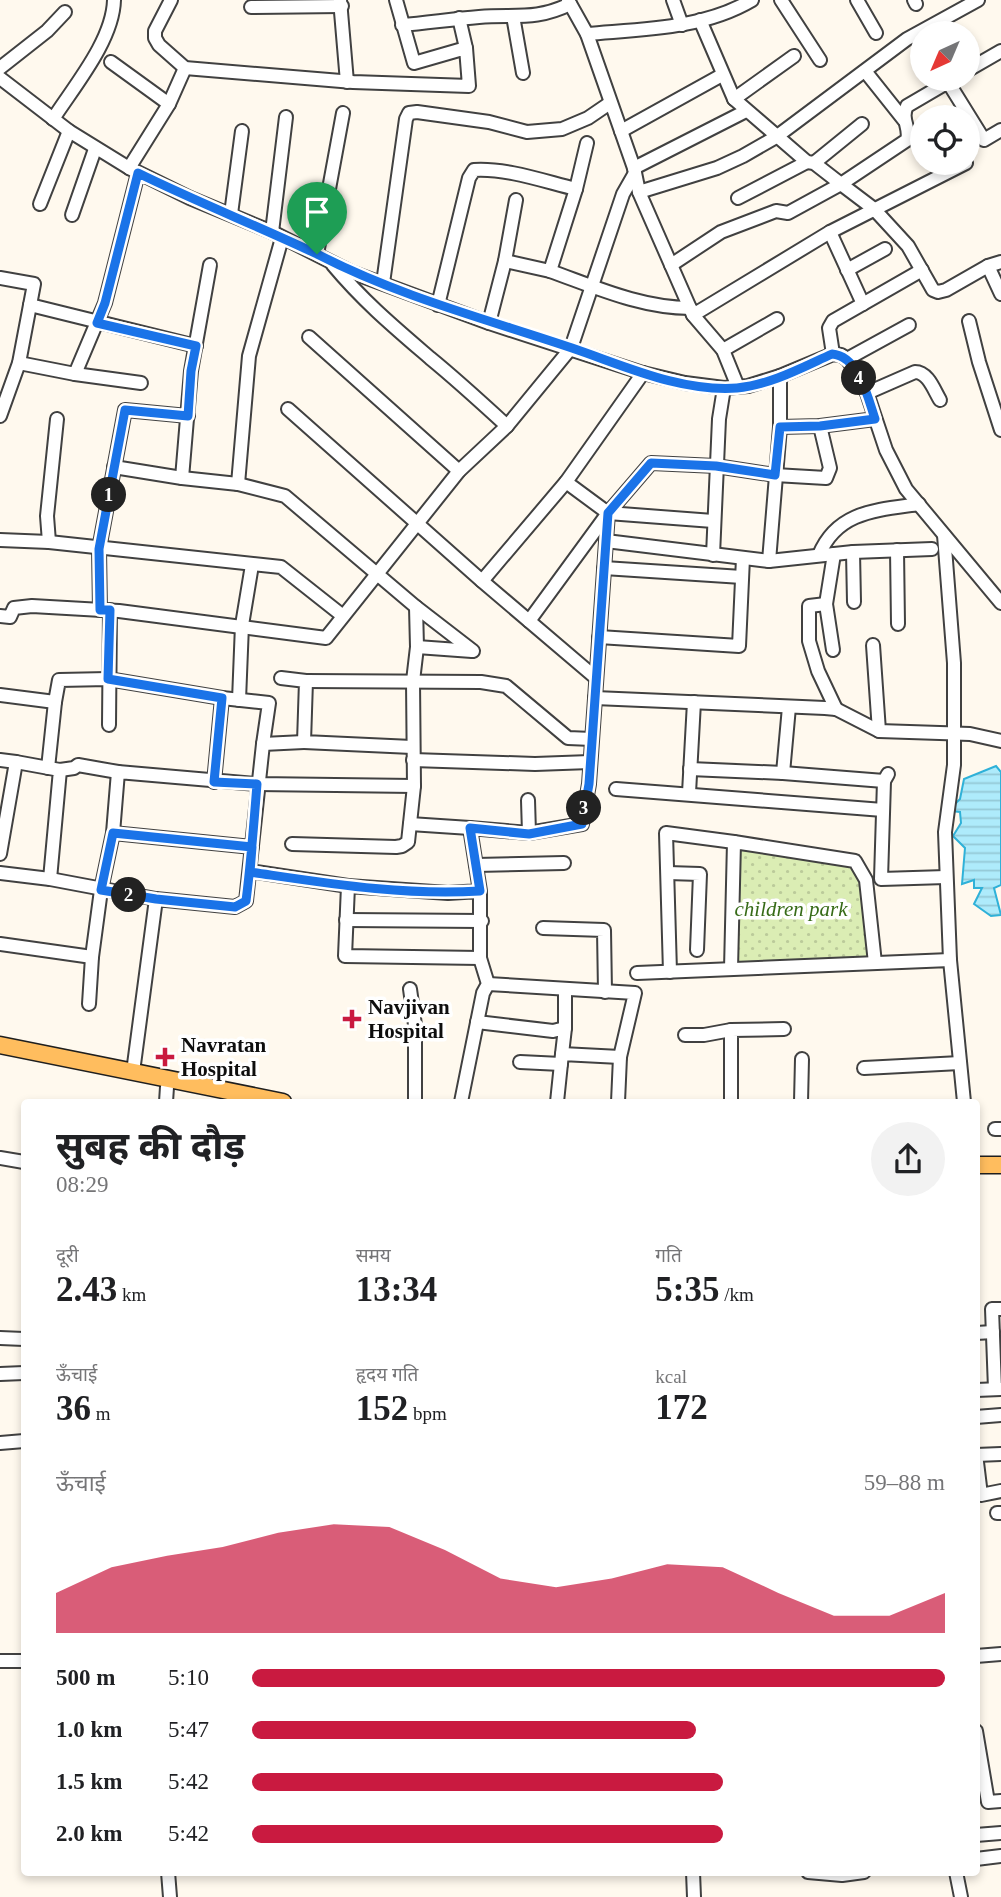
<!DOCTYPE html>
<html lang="hi">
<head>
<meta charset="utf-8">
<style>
	body { margin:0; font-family:"Times New Roman","Noto Sans Devanagari",serif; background:#f2f2f2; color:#202124; height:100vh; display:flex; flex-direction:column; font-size:26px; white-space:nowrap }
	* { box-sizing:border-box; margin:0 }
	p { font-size:23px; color:#757577 }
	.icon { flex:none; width:38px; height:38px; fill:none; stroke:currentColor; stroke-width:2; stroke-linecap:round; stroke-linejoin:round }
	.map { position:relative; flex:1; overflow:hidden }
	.side { position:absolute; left:21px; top:1099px; width:959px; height:777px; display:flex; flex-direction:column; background:#fff; border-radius:7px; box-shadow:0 4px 10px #0003 }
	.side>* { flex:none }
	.needle { width:46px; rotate:224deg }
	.fabs { position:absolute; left:910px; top:21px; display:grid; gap:14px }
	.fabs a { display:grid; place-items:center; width:70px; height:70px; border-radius:50%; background:#fff; box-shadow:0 4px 10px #0003; font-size:35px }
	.pin { position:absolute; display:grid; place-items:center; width:60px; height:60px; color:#fff; margin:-72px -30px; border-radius:50% 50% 50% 0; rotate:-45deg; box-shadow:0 0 7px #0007 }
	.pin .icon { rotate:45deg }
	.km { position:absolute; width:35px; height:35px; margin:-18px; border-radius:50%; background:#222; color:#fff; font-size:19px; line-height:35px; text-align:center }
	.round { display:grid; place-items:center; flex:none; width:74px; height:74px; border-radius:37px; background:#f2f2f2 }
	.overview { display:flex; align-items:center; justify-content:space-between; height:119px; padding:0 35px }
	h1 { font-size:38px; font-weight:700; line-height:52px }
	.stats { display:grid; grid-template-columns:repeat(3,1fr); gap:10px; height:119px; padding:7px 35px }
	.stats div { display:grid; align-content:center }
	.stats b { font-size:35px; font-weight:700 }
	.stats small { font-size:19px; font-weight:400 }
	.stats p { font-size:19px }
	.chart { height:196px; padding:14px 35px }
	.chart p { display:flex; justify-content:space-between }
	.chart svg { width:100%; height:126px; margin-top:7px; fill:#c91a40; opacity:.7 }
	ul { padding:0 35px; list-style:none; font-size:23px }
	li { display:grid; grid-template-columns:112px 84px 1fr; align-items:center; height:52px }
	li i { height:18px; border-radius:9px; background:#c91a40 }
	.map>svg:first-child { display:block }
</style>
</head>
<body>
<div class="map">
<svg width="1001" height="1897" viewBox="0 0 1001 1897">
	<defs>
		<pattern id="park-dots" width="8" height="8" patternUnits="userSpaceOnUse" patternTransform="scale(1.75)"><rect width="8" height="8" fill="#dbedb4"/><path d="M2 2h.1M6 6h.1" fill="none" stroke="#bbca9a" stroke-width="1.8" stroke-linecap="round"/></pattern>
		<pattern id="water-rules" width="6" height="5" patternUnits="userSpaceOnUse" patternTransform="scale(1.75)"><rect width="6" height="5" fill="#aeebfb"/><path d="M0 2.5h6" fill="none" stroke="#94c8d6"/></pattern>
	</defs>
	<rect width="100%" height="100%" fill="#fff9ee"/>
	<polygon fill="url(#park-dots)" points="734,842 849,860 866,880 875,963 731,969"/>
	<polygon fill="url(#water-rules)" stroke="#2fb1d8" stroke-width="2" points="996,766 1001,772 1001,885 994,888 1001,915 991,916 974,904 982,888 974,888 974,880 962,884 965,848 953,836 961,823 960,812 952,811 952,807 960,799 964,779"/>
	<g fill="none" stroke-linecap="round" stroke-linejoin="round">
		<defs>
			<g id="minor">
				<polyline points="171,0 155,31 155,38 159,45 185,68 353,82 469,86 466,48 414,63 396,0"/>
				<polyline points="340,0 347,82"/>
				<polyline points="568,0 587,34 634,168 639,192 693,315 723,350 738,387"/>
				<polyline points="673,0 682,25"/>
				<polyline points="781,0 820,60"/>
				<polyline points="857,0 876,33"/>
				<polyline points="914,0 916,4"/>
				<polyline points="251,7 342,6"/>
				<polyline points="513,16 523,73"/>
				<polyline points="459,18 466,48"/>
				<path d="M 700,20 L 734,99 L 807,162 L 814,163 L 841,184 L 907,140 C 911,128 900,119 907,106 L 948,82"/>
				<path d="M 402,25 C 427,23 453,19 479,17 C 515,14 535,21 570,4"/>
				<path d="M 587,34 C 643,29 703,29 752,0"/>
				<polyline points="111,62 169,104"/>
				<polyline points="0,68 47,31 65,12"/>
				<polyline points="968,70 1001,51"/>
				<polyline points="865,71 904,120"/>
				<polyline points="0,78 69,131 129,168 190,198 272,232 351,272 489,323 643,373 685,383 724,388 748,386 780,376 833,354 841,355 847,359 857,373 867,393 886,450 906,489 1001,603"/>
				<polyline points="952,79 948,82 984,140 1001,130"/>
				<polyline points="734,99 794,56"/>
				<path d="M 53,119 C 75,85 113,40 114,0"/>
				<polyline points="621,131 722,75"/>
				<path d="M 587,143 L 576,189 L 550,271 C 595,287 641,308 690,308"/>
				<polyline points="814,163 862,124"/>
				<polyline points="129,168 169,104 185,68"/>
				<polyline points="634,168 746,111"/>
				<polyline points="639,192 717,168 743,156 776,137 907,39 978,0"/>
				<polyline points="738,198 807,162"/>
				<polyline points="40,204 69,131"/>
				<polyline points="231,214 242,131"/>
				<polyline points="72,215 95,149"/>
				<polyline points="272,232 286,117"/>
				<polyline points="830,232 863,304"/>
				<polyline points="317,254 343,113"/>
				<polyline points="505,261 550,271"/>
				<path d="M 333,265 C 364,302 394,327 430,358 C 457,380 482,403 507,426"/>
				<polyline points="671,265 721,232 776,211 788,213 841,184 874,209 908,246 933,290 938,292 946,290 988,266 1001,262"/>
				<polyline points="988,266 1001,294"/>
				<polyline points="847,270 885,249"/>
				<polyline points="0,278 34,284 19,363 0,416"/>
				<polyline points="383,283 406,119 409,113 417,112 489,122 527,132 562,129 588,118 610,103"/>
				<polyline points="30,305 196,346"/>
				<path d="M 438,305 L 469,178 L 474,170 C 507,168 543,181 576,189"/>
				<polyline points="693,315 830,232 966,163"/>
				<polyline points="969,321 979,362 1001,430"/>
				<polyline points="489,323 505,261 516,200"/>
				<polyline points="309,337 459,471"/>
				<polyline points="723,350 777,319"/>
				<polyline points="833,354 829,328 833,321 922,270"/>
				<polyline points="847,359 909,325"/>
				<polyline points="19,363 75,374 105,303 138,173"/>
				<polyline points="75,374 141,383"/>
				<path d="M 867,393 L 915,372 C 928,372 934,390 940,400"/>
				<polyline points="288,409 482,581 596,678"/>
				<polyline points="780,427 820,426 875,419"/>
				<polyline points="114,467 182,478 238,484 285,496 416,607 473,651"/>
				<polyline points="182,478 191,371 210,265"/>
				<polyline points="238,484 249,356 282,238"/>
				<polyline points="608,513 713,521"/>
				<polyline points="944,535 954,663 954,765 945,832 950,960"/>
				<polyline points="0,540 49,542 281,567 343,616"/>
				<polyline points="606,541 769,561 853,552 932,549"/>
				<polyline points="49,542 47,516 57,419"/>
				<polyline points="897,550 898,624"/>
				<polyline points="853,552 854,602"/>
				<polyline points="713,555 719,419 724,388"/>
				<path d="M 819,555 C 837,511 877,510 919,504"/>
				<polyline points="769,561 780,427 780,376"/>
				<polyline points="604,568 742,577"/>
				<polyline points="482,581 566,482"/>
				<polyline points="826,604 809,606 809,641 818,671 836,709"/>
				<polyline points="100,610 99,549 125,410 188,416"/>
				<polyline points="0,616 10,617 14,608 32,606 119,611 326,638 459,471 507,426 571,348 623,194 635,173"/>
				<polyline points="529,621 608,513 651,463 716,466 775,475 826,478 830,468 820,426"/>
				<polyline points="599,637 739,646 743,558"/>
				<polyline points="873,645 879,731"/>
				<polyline points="417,647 472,651"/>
				<polyline points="833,650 826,604 834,554"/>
				<polyline points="281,678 306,681 304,742 412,747"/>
				<polyline points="306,681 481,682 506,686 568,738 592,739"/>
				<polyline points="0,695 55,702 59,680 108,679 222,698 269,703 263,744"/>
				<polyline points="595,698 825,708 836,709 879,731 970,734 1001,741"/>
				<polyline points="239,700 242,625 252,565"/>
				<polyline points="109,725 110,610"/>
				<polyline points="0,760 16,762 0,854"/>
				<polyline points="413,760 535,764 590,762"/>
				<polyline points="16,762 60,770 50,879"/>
				<polyline points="48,768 55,702"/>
				<polyline points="690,769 783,773 789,707"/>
				<polyline points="60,770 74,768 78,765 118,772"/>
				<polyline points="783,773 884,781"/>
				<polyline points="888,774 884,781 881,879 946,877"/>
				<polyline points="214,782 222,698"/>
				<polyline points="616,789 883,810"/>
				<polyline points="689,793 694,702"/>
				<polyline points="528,800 529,833"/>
				<polyline points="410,824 470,828"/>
				<polyline points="113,833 252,847"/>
				<polyline points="292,844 396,847 402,846 408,842 414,786 413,681 417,647 416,607"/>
				<polyline points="476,865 564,863"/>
				<polyline points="250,871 348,886"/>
				<polyline points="0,873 50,879 156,899"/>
				<polyline points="668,873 700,874 697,950"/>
				<polyline points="480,891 448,893 348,886 345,956 480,958 480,891 470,828 529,833 582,824 589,784 608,513 566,482 643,373"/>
				<polyline points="346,920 482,921"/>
				<polyline points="543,928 604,930 605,992"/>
				<polyline points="0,944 92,957"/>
				<polyline points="731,969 734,842 855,861 866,880 875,963"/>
				<polyline points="670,972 666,833 734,842"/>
				<polyline points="637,973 950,960 964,1102"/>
				<polyline points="488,984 635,993 620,1057 618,1102"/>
				<polyline points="410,989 415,1025 415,1102"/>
				<polyline points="89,1004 92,957 101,890 113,833 118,772 257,784 414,786"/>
				<polyline points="477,1022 553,1031 565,1028 562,1054"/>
				<polyline points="565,1028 565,990"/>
				<polyline points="685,1035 704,1035 731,1030"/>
				<polyline points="520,1062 561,1064"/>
				<polyline points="864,1068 960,1063"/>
				<polyline points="133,1072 156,899 235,907 246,901 263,744 304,742"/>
				<polyline points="166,1102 167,1087"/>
				<polyline points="461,1102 483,993 488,984 480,958"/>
				<polyline points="557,1102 562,1054 620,1057"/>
				<polyline points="731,1102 731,1030 784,1029"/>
				<polyline points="801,1102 802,1059"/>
				<polyline points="995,1129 1001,1129"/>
				<polyline points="0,1158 24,1162"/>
				<polyline points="976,1333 993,1332"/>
				<polyline points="0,1338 24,1339"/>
				<polyline points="0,1374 24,1373"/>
				<polyline points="995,1389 992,1309 1001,1309"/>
				<polyline points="976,1390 1001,1389"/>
				<polyline points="976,1417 1001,1415"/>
				<polyline points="0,1443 24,1441"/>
				<polyline points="976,1454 981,1495 1001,1491"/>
				<polyline points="976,1455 1001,1454"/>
				<polyline points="997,1513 1001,1513"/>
				<polyline points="976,1656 1001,1654"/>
				<polyline points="0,1661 24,1661"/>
				<polyline points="976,1731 988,1802 1001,1801"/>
				<polyline points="976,1835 1001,1833"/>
				<polyline points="976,1859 1001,1856"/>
				<polyline points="168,1872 170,1897"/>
				<polyline points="693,1872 694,1897"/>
				<polyline points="808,1872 842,1875 864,1872"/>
				<polyline points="956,1872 961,1897"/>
			</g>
			<g id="major">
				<polyline points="0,1045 283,1102"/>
				<polyline points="976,1165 1001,1165"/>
			</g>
		</defs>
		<use href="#minor" stroke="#414141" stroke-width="16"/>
		<use href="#major" stroke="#1f1f1f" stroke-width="19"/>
		<use href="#minor" stroke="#fff" stroke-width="12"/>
		<use href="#major" stroke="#ffbd5e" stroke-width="16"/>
	</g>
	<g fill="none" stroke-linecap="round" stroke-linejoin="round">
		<defs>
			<path id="route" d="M 317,254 C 258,226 197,202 138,173 L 105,303 L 97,323 L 196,346 L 191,371 L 188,416 L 125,410 L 99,549 L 100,610 L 110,610 L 108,679 L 222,698 L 214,782 L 257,784 C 254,823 251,862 246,901 L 235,907 L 156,899 L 101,890 L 113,833 L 252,847 L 250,872 C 326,883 403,896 480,891 L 470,828 L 529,834 L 582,824 L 589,784 L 608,513 L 651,463 L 716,466 L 775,475 L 780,427 L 820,426 L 875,419 C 868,398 859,356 832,354 C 803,367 770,385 737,388 C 680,392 625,366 572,348 C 486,319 398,296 317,254"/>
		</defs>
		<use href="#route" stroke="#fff" stroke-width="14"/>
		<use href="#route" stroke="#1a73e8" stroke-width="9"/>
	</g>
	<g fill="#c91a40" stroke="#fff" stroke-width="2.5">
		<path d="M348.5 1008.5h7v7h7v7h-7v7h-7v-7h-7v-7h7z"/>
		<path d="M161.5 1046.5h7v7h7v7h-7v7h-7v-7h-7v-7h7z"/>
	</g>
	<g text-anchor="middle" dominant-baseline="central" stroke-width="7" stroke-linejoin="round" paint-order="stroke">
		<g font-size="21" font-style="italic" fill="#376b18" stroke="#fff">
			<text x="791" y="909">children park</text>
		</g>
		<g font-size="21" font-weight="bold" fill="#0e0e0e" stroke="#fff" text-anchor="start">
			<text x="368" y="1007">Navjivan<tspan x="368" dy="24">Hospital</tspan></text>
			<text x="181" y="1045">Navratan<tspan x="181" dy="24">Hospital</tspan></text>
		</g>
	</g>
</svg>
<div class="fabs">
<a><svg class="needle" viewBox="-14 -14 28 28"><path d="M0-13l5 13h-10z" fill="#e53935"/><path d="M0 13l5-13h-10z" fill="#757577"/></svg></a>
<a><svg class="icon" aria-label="locate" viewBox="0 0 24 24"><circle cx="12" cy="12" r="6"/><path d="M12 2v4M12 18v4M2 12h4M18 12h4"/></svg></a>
</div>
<div class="pin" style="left:317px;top:254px;background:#1e9e55"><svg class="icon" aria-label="arrive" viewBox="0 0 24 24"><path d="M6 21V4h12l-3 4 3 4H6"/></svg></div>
<b class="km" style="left:109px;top:495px">1</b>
<b class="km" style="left:129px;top:895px">2</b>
<b class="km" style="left:584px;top:808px">3</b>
<b class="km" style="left:859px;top:378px">4</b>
<section class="side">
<div class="overview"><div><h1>सुबह की दौड़</h1><p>08:29</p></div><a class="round"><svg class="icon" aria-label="share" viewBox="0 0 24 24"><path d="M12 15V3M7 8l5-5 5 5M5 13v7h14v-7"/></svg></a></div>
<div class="stats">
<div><p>दूरी</p><b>2.43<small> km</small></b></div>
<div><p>समय</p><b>13:34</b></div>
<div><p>गति</p><b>5:35<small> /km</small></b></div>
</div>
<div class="stats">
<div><p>ऊँचाई</p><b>36<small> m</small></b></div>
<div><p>हृदय गति</p><b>152<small> bpm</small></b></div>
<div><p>kcal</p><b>172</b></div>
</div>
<div class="chart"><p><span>ऊँचाई</span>59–88 m</p>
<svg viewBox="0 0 160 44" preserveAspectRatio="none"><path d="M0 44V30L10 21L20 17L30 14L40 9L50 6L60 7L70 15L80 25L90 28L100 25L110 20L120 21L130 30L140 38L150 38L160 30V44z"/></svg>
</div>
<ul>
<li><b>500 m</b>5:10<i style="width:100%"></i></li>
<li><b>1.0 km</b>5:47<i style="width:64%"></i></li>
<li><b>1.5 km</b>5:42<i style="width:68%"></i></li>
<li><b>2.0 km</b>5:42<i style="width:68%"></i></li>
</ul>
</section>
</div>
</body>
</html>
